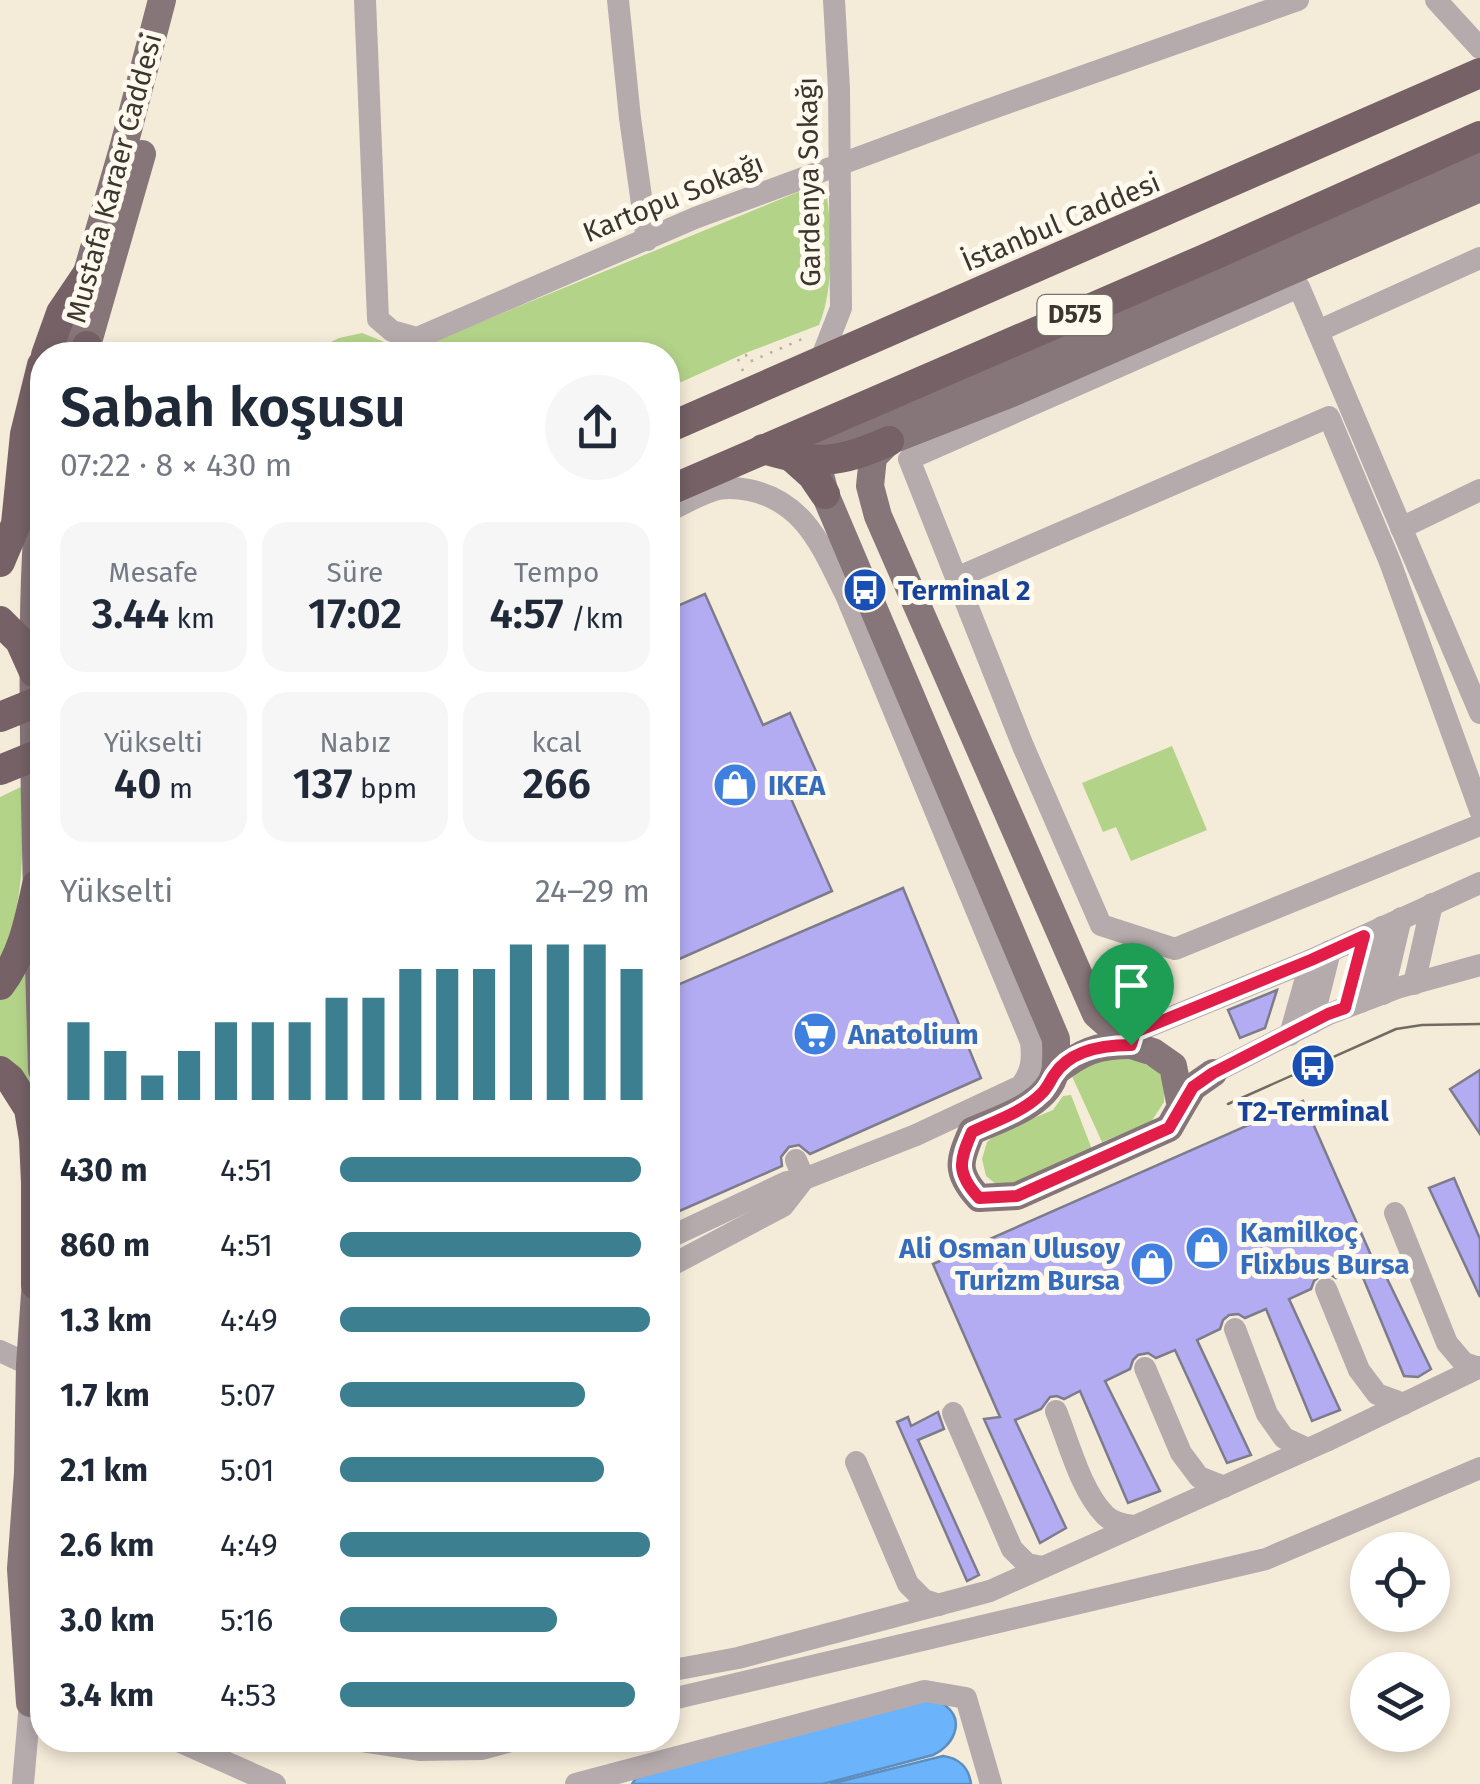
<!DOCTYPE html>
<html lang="tr">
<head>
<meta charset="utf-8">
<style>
	body { margin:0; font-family:"Fira Sans",sans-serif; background:#f6f6f7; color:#1f2937; height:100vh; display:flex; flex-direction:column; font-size:38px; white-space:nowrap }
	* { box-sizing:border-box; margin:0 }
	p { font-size:32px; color:#747a83 }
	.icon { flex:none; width:55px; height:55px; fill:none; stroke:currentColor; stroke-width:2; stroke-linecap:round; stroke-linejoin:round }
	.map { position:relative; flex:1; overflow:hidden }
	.sheet { position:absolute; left:30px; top:342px; width:650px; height:1410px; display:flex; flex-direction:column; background:#fff; border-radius:40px; box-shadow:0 5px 15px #0003 }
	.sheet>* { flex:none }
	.buttons { position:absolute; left:1350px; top:1532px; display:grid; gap:20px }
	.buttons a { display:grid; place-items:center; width:100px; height:100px; border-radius:50%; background:#fff; box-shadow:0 5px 15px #0003; font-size:50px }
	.pin { position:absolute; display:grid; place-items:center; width:85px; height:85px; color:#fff; margin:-102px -42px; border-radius:50% 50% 50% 0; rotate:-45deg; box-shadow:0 0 10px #0007 }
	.pin .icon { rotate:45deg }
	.round { display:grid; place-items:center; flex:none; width:105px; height:105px; border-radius:52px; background:#f6f6f7 }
	.summary { display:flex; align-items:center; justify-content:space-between; height:170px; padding:0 30px }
	h1 { font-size:55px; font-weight:600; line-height:75px }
	.figures { display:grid; grid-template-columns:repeat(3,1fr); gap:15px; height:170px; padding:10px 30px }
	.figures div { display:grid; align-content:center; border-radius:25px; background:#f6f6f7; text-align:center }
	.figures b { font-size:42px; font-weight:600 }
	.figures small { font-size:28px; font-weight:400 }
	.figures p { font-size:28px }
	.chart { height:280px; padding:20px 30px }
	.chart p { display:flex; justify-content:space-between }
	.chart svg { width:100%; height:180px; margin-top:10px; stroke:#3c7f90; stroke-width:6 }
	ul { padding:0 30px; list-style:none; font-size:32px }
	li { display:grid; grid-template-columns:160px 120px 1fr; align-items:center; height:75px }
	li i { height:25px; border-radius:12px; background:#3c7f90 }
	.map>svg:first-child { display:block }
</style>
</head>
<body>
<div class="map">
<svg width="1480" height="1784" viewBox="0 0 1480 1784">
	<rect width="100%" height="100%" fill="#f5ebd9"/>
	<g fill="#b3d389">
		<path d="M 803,190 L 819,191 L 827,196 C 832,234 834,290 819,325 L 748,352 L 668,388 L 668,355 L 305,355 L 339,338 L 362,333 L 402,349 L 454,333 Z"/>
		<polygon points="1172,746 1207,830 1131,861 1116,827 1103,832 1082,783"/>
		<path d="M 21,787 C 23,848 26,903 0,960 L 0,797 Z"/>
		<polygon points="32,955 33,1098 0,1058 0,998"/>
		<polygon points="1122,1051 1159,1072 1165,1083 1164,1102 1151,1122 1102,1142 1071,1074"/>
		<polygon points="1071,1095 1093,1152 1011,1187 997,1185 986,1176 982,1159 987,1142 997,1133 1053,1110 1063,1096"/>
	</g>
	<g fill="#6bb4fc" stroke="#5d8ebf" stroke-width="2.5">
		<path d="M 921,1697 C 930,1699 940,1700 946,1706 C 966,1722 952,1747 933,1755 L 823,1784 L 632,1784 L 636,1778 Z"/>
		<path d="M 943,1756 C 959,1758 969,1768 971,1784 L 830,1784 Z"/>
	</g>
	<g fill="#b3acf3" stroke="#7d7c8c" stroke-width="2.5">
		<polygon points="705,594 763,725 790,713 819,778 788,792 832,891 668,964 668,610"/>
		<polygon points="903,888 981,1078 810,1154 799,1145 789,1147 781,1157 782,1166 668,1216 668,989"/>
		<polygon points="1277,990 1265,1028 1240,1038 1228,1010"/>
		<polygon points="1480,1070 1480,1134 1450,1089"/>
		<polygon points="1303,1101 1374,1262 1378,1260 1431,1369 1418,1377 1404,1376 1359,1268 1336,1278 1329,1274 1320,1276 1314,1281 1311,1289 1289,1299 1340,1410 1312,1421 1266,1309 1245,1318 1238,1314 1229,1315 1223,1320 1220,1329 1197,1340 1251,1455 1227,1463 1175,1350 1156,1358 1148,1353 1138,1355 1133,1360 1130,1369 1105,1381 1160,1491 1128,1503 1080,1391 1064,1399 1057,1396 1050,1397 1041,1409 1015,1420 1066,1528 1040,1543 984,1419 1000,1417 933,1264"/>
		<polygon points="1454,1178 1480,1239 1480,1297 1429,1188"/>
		<polygon points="938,1412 944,1429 918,1440 979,1575 967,1581 897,1422 908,1417 911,1426"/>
	</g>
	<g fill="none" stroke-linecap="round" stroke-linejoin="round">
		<polyline stroke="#b7afa1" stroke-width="2.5" stroke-dasharray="2.5 8" stroke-linecap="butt" points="743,371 738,359 746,355 749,362 807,337"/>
		<g stroke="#b5abad" stroke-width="22">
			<polyline points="365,0 378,319 392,331 417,338 695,218 979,113 1298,0"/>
			<polyline points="618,0 630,118 647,240"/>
			<polyline points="1436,0 1480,48"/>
			<polyline points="1318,331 1480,258"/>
			<polyline points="821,359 841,308 839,89 834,0"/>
			<path d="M 668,511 C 684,504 701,493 718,489 C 728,487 739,488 749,490 C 806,502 822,548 846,595 L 1031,1042 C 1033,1060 1032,1071 1021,1086 L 916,1135 L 804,1179 L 783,1206 L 668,1267"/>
			<polyline points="1401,528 1480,490"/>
			<polyline points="956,578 1329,417 1390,562 1480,810"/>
			<polyline points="1480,713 1299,287 909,459 1023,746 1101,925 1175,949 1480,825"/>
			<polyline points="1414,984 1432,904"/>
			<polyline points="1383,994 1401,918"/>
			<polyline points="1361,1002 1382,927"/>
			<polyline points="1312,1023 1330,951"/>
			<polyline points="1290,1035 1311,960"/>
			<polyline points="1131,1045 1135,1032 1311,960 1480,883"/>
			<polyline points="1213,1073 1329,1014 1397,988 1480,965"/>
			<polyline points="1395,1213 1447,1343 1464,1363 1479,1368"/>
			<polyline points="668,1238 787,1182 804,1179 796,1160"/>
			<polyline points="1326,1289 1359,1370 1377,1394 1404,1404"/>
			<polyline points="1235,1329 1267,1414 1284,1438 1308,1449"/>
			<polyline points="0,1351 30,1365"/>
			<polyline points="1145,1368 1181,1453 1199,1477 1224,1487"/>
			<path d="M 1056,1411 C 1069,1443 1081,1491 1105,1515 C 1113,1523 1123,1525 1134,1526"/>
			<polyline points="953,1413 1012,1549 1027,1564 1043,1567"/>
			<polyline points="856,1462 908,1584 924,1600 939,1605"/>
			<polyline points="668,1671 738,1658 990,1591 1326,1441 1480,1367"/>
			<polyline points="668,1700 1266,1559 1480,1468"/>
			<polyline points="176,1740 275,1784"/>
			<polyline points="354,1740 419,1750 482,1749 515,1740"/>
			<polyline points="23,1784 30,1703"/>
			<polyline points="576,1784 925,1691 966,1698 991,1784"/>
		</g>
		<g stroke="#867579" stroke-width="28">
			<path d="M 1480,161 L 1115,323 L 916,407 L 860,428 L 834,443 L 820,459 L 818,467 L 825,494 L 1056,1039 C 1056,1049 1057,1061 1055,1072 C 1048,1105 999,1119 972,1131 C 959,1161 955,1172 979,1198 L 1017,1196 L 1169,1128 L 1181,1107 L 1173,1066 L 1153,1052 L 1131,1045 L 1096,1014 L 878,516 L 870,486 L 873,457 L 889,441 L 1012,393 L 1480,188"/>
			<polyline points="86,349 142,154"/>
			<polyline points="65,355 86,276 123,149 162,0"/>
			<path d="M 42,475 C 33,561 33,648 34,734 C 35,847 39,958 42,1070"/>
			<path d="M 1055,1072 C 1082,1052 1096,1045 1131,1045"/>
			<polyline points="1181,1107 1193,1087 1213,1073"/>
			<polyline points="30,1703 21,1569 28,1473 30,1365 37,1266"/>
		</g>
		<g stroke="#756166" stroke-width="30">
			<polyline points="87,346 87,355"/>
			<polyline points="46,355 61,313 86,276"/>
			<polyline points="668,428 1480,73"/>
			<path d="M 763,449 C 817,465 838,464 889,441"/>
			<polyline points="793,458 812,475 825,494"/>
			<polyline points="668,491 1207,258 1480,136"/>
			<polyline points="0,562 16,524 25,434 42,365"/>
			<polyline points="0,621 20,641 34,672"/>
			<polyline points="0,717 42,700"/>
			<polyline points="0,770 42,753"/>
			<path d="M 0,985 C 23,955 29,921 37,885"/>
			<polyline points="0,1071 10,1079 29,1109 34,1139 36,1182 36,1285"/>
		</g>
		<polyline stroke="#716b61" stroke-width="2.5" points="1228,1104 1396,1029 1422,1025 1480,1024"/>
	</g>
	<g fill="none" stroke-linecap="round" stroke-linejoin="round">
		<defs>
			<path id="route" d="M 1364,936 L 1345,1008 L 1328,1014 L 1213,1073 L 1193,1087 L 1169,1128 L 1017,1196 L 979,1198 C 956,1173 959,1161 972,1132 C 995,1121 1023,1112 1041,1094 C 1047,1089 1050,1081 1054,1075 C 1070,1050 1104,1045 1131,1045 L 1135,1032 L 1311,960 Z"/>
		</defs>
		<use href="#route" stroke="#fff" stroke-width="20"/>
		<use href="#route" stroke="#e11d48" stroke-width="12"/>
	</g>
	<defs>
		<symbol id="bus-disc" viewBox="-11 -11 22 22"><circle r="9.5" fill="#1a4fb4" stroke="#fff9ee"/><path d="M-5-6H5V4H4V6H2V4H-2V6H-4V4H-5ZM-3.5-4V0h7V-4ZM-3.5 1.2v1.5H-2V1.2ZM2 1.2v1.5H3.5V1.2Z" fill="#fff"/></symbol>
		<symbol id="shop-disc" viewBox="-11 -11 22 22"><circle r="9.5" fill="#3f7fe0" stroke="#fff9ee"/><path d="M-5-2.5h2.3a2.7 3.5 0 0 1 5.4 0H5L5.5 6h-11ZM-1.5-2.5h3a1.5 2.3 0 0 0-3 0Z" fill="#fff"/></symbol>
		<symbol id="supermarket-disc" viewBox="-11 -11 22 22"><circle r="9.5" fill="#3f7fe0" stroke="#fff9ee"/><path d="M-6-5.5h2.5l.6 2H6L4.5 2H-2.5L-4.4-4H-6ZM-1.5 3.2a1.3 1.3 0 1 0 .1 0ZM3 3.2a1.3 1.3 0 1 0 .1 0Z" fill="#fff"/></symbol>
	</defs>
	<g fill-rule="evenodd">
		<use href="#bus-disc" x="840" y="565" width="50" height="50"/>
		<use href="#shop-disc" x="710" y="760" width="50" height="50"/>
		<use href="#supermarket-disc" x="790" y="1009" width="50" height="50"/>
		<use href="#bus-disc" x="1288" y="1041" width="50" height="50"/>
		<use href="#shop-disc" x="1182" y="1223" width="50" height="50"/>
		<use href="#shop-disc" x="1127" y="1239" width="50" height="50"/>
	</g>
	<g text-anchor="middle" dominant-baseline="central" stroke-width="10" stroke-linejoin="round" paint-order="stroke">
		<rect fill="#fff9ee" stroke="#767169" stroke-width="2.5" x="1037.5" y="295" width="75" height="40" rx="8"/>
		<g font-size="25" font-weight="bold" fill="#3b3730">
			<text x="1075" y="315">D575</text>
		</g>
		<g font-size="28" fill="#3b3730" stroke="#fff9ee">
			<text transform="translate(114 178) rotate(-75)">Mustafa Karaer Caddesi</text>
			<text transform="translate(809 182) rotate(-91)">Gardenya Sokağı</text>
			<text transform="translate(673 198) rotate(-22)">Kartopu Sokağı</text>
			<text transform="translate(1061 222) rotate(-23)">İstanbul Caddesi</text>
		</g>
		<g font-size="28" font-weight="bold" fill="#164399" stroke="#fff9ee" text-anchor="start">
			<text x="898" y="590">Terminal 2</text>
			<text x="1313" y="1111" text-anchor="middle">T2-Terminal</text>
		</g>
		<g font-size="28" font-weight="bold" fill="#366cbe" stroke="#fff9ee" text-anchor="start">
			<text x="768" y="785">IKEA</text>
			<text x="848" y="1034">Anatolium</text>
			<text x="1240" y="1232">Kamilkoç<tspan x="1240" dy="32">Flixbus Bursa</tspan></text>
			<text x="1120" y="1248" text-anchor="end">Ali Osman Ulusoy<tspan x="1120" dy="32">Turizm Bursa</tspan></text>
		</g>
	</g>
</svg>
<div class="buttons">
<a><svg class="icon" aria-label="locate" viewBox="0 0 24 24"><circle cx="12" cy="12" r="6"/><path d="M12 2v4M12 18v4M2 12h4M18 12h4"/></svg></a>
<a><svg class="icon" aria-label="layers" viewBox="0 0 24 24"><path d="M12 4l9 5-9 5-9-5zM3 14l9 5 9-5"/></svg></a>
</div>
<div class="pin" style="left:1131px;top:1045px;background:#1e9e55"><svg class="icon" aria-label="arrive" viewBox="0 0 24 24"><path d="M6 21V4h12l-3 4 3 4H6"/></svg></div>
<section class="sheet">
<div class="summary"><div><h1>Sabah koşusu</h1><p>07:22 · 8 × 430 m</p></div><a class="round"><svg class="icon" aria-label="share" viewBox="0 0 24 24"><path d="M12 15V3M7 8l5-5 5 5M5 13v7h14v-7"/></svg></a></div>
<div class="figures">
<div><p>Mesafe</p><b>3.44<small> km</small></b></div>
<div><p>Süre</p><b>17:02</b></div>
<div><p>Tempo</p><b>4:57<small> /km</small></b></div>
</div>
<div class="figures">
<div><p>Yükselti</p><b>40<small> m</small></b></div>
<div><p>Nabız</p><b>137<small> bpm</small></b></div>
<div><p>kcal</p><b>266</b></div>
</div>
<div class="chart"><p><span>Yükselti</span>24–29 m</p>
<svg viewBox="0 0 160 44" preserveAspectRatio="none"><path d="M5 44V25M15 44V32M25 44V38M35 44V32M45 44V25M55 44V25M65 44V25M75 44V19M85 44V19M95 44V12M105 44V12M115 44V12M125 44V6M135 44V6M145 44V6M155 44V12"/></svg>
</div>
<ul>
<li><b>430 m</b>4:51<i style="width:97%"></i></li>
<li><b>860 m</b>4:51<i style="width:97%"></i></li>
<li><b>1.3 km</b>4:49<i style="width:100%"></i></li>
<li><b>1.7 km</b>5:07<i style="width:79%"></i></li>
<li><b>2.1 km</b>5:01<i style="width:85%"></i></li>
<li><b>2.6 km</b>4:49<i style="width:100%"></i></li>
<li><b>3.0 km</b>5:16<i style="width:70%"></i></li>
<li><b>3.4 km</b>4:53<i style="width:95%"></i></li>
</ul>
</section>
</div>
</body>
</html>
